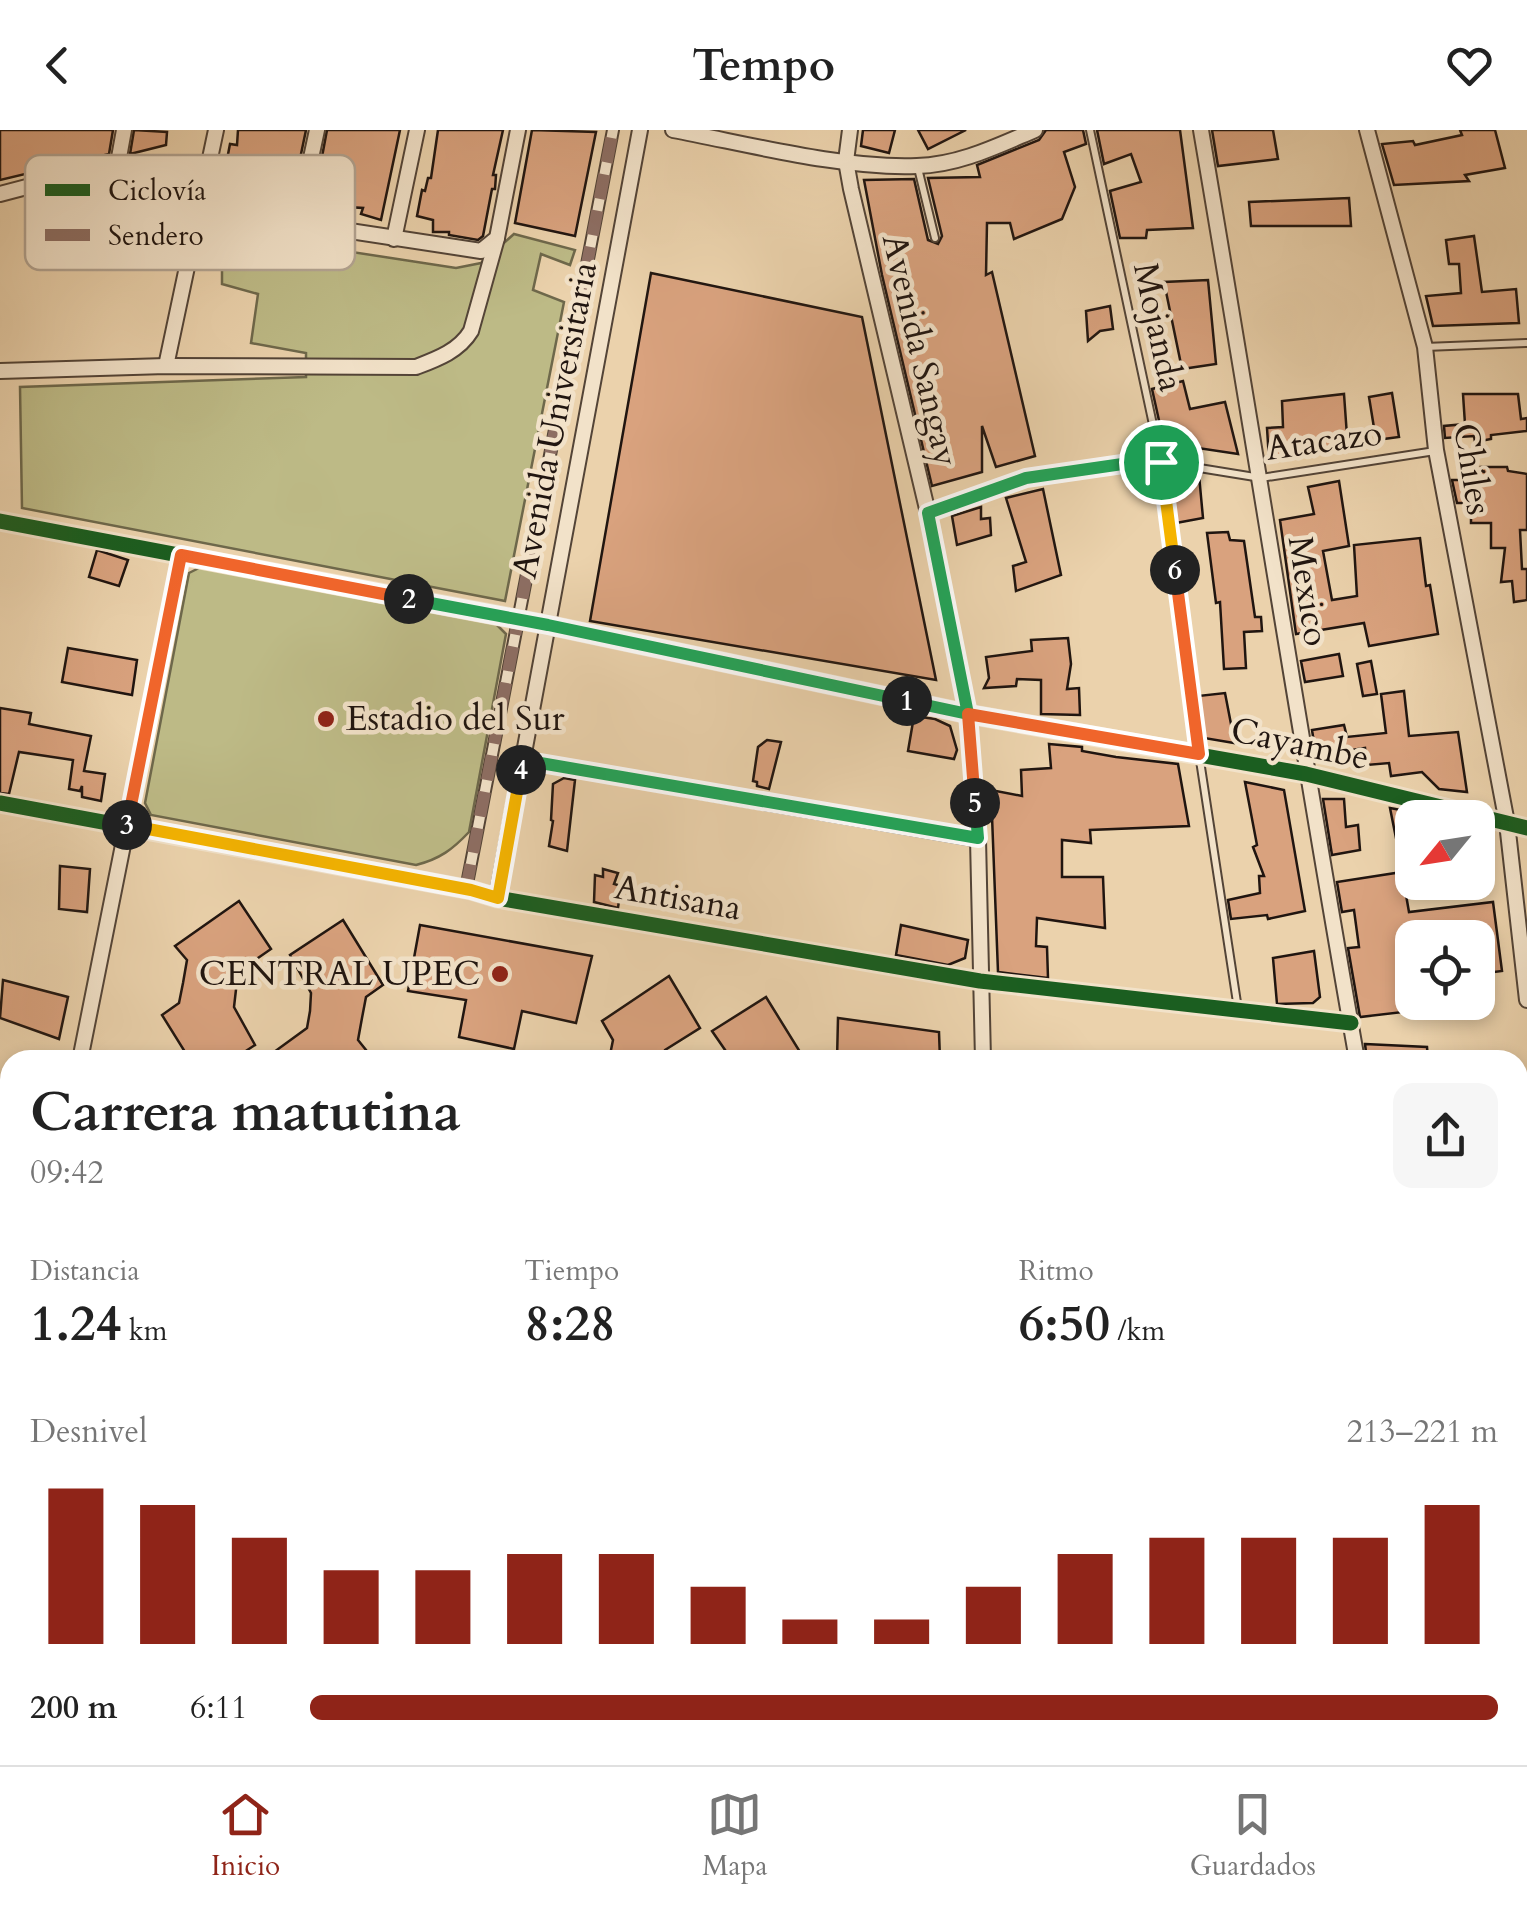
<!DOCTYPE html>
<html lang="es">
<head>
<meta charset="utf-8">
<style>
	body { margin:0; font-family:Cardo,serif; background:#f6f6f6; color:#222; height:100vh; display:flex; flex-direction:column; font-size:38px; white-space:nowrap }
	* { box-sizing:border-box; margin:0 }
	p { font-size:32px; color:#767676 }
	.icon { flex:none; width:55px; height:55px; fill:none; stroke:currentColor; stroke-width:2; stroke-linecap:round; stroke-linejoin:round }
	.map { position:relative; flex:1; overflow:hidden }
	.sheet { position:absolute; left:0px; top:920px; width:1528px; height:715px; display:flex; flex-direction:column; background:#fff; border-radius:30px 30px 0 0; box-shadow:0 5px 15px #0003 }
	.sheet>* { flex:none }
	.needle { width:65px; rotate:240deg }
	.buttons { position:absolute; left:1395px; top:670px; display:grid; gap:20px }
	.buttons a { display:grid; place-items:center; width:100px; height:100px; border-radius:20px; background:#fff; box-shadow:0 5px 15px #0003; font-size:50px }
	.pin { position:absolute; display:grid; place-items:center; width:85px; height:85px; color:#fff; margin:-42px; border:5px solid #fff; border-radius:50%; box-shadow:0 2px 10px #0007 }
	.km { position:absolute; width:50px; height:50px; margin:-25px; border-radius:50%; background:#222; color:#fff; font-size:28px; line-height:50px; text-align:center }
	.round { display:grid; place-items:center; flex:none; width:105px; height:105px; border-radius:20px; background:#f6f6f6 }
	.headline { display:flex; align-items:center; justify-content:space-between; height:170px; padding:0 30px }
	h1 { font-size:55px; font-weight:600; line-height:75px }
	.stats { display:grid; grid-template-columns:repeat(3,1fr); gap:15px; height:170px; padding:10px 30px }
	.stats div { display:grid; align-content:center }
	.stats b { font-size:50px; font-weight:600 }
	.stats small { font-size:28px; font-weight:400 }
	.stats p { font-size:28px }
	.chart { height:280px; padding:20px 30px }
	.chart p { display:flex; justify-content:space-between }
	.chart svg { width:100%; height:180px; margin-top:10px; stroke:#8f2418; stroke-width:6 }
	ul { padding:0 30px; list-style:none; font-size:32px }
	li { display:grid; grid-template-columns:160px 120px 1fr; align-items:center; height:75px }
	li i { height:25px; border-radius:12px; background:#8f2418 }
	header { display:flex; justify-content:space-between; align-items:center; height:130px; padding:0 30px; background:#fff; font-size:45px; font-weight:600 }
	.tabs { display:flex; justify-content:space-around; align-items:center; height:140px; border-top:2px solid #e0e0e0; background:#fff; font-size:28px; color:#767676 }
	.tabs a { display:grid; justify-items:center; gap:5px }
	.tabs .selected { color:#8f2418 }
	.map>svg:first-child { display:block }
</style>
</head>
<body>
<header><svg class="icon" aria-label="back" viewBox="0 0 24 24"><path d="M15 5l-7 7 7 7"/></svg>Tempo<svg class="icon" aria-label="heart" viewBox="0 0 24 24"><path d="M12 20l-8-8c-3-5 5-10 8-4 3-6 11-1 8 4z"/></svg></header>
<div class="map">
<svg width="1527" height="1635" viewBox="0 0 1527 1635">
	<rect width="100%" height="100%" fill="#ebd2ac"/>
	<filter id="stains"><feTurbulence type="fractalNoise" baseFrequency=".002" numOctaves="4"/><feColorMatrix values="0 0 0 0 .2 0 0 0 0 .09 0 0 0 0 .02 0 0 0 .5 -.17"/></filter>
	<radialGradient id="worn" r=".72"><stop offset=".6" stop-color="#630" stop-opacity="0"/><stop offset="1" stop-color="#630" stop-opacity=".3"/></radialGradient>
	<g fill="#bdba86" stroke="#6e684b" stroke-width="2.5">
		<polygon points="514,104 575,120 570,135 541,124 533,160 564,172 505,471 22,378 20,257 306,247 306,223 251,213 258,164 222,154 222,122 275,132 287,112 456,138 481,133"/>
		<path d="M 203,436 L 495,493 L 506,504 L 469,702 C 453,719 440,729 416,735 L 151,685 L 145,673 L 189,443 Z"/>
	</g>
	<g fill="#d9a27e" stroke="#201510" stroke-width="2.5">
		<polygon points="0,0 113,0 109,24 0,50"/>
		<polygon points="134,0 167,2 166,15 130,24"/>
		<polygon points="238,0 306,0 291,72 220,66 230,14 237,15"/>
		<polygon points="327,0 400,0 381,90 361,84 363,78 313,75"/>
		<polygon points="438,0 503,0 493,45 496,45 495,59 492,59 483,106 478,110 449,105 449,102 433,102 433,90 417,86 422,60 425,61 428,48 431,48"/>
		<polygon points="532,0 596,2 575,106 515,93"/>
		<polygon points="863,0 895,0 889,23 861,16"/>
		<polygon points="918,0 966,0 928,19"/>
		<polygon points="1046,0 1083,0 1086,14 1064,22 1075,57 1062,89 1014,109 1010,93 987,93 986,145 992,142 1035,326 996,337 982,296 982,342 932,356 882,145 864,50 914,49 928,110 938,114 942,106 928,48 980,47 977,35 1039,10"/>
		<polygon points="1097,0 1180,0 1193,98 1147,100 1146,108 1120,108 1110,61 1141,52 1131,24 1104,34"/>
		<polygon points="1212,0 1273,0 1278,29 1218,36"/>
		<polygon points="1460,0 1495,0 1505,38 1465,45 1469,51 1394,55 1382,14 1413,11 1415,15 1462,5"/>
		<polygon points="1349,68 1351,96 1251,96 1249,72"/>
		<polygon points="1474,106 1482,162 1516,159 1519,193 1433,196 1426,166 1461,163 1459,134 1449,134 1446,110"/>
		<polygon points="651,143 862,187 936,550 590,491"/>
		<polygon points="1208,150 1216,234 1182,239 1164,152"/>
		<polygon points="1110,176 1113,199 1100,201 1088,211 1086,181"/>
		<polygon points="1183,251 1190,279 1225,272 1238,324 1164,313 1152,259"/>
		<polygon points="1392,263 1399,307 1376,310 1369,267"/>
		<polygon points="1344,264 1348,320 1269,329 1267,298 1283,297 1282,271"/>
		<polygon points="1463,264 1518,264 1521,289 1527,288 1527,301 1491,305 1491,309 1475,312 1474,306 1445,308 1444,296 1465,294"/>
		<polygon points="1481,337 1507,337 1508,341 1527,344 1527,400 1520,400 1522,439 1527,439 1527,470 1514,472 1512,451 1501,452 1505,418 1491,418 1491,393 1471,393 1471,373 1457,373 1452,350 1461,350 1462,341 1482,341"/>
		<polygon points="1169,340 1199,345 1203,388 1176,393"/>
		<polygon points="1339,351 1349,416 1323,421 1332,470 1357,466 1354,415 1420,408 1426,456 1430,455 1438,504 1369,516 1364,493 1296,504 1280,390 1314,384 1308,357"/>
		<polygon points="1043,359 1061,445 1016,461 1013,436 1026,432 1006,368"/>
		<polygon points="981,377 981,389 990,388 991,405 957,415 952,386"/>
		<polygon points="1228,402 1230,410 1244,411 1255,487 1261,487 1262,501 1244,502 1246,538 1224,539 1220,472 1216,473 1207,403"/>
		<polygon points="97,420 128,430 119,456 89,447"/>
		<polygon points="1068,508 1071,534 1067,559 1079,558 1080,585 1041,584 1041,550 1017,549 1016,556 984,558 989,548 986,527 1032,521 1031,510"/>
		<polygon points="68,518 137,530 132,565 62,552"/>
		<polygon points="1339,524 1343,546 1305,552 1301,531"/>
		<polygon points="1371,531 1377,564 1363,566 1357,534"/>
		<polygon points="1404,561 1409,606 1458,602 1467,662 1439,659 1422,642 1391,646 1389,633 1367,635 1365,618 1320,625 1319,619 1315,619 1312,600 1344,595 1347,607 1386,603 1381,564"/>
		<polygon points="1225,563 1231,594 1234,595 1234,613 1204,608 1198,566"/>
		<polygon points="0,578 31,583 29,594 91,606 84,641 105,644 101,671 82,667 82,656 80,661 69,659 73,630 19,622 9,664 0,663"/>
		<polygon points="914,586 935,589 950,596 957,620 954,629 908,621"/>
		<polygon points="767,610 781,612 769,659 757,656 757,652 753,651 758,617"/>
		<polygon points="1049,614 1082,617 1082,621 1116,627 1178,634 1189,696 1090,700 1091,713 1062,710 1062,747 1103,747 1105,798 1037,788 1036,816 1047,817 1048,848 998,842 991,660 1022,666 1021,640 1051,638"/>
		<polygon points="564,648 575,650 567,721 549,716 553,691 551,690 553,654"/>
		<polygon points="1245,652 1284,660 1305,781 1268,789 1267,785 1231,789 1228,770 1260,763 1259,746 1264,746 1253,717 1257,715"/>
		<polygon points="1323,669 1344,669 1346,697 1358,695 1360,720 1332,725"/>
		<polygon points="1390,678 1412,682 1412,758 1406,758"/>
		<polygon points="60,736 90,739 87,782 59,779"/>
		<polygon points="603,739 618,743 614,754 621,756 618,778 594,772 595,745 603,747"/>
		<polygon points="1402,742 1409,782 1493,772 1502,841 1478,844 1478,808 1412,808 1412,881 1360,887 1348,818 1359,817 1354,780 1342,782 1337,752"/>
		<polygon points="239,771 271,819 238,842 234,877 255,915 232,930 190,930 162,885 179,873 183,853 187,830 175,816"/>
		<polygon points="343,790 383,855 366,867 362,888 358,910 370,925 362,930 279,930 274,922 307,898 310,881 311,863 290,825"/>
		<polygon points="420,795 592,826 576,893 522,881 514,919 459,907 466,870 408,861"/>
		<polygon points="901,795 968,810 965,828 948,835 896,825"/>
		<polygon points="1314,821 1320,867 1313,873 1277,874 1273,828"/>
		<polygon points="669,846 700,898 665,920 663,930 609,930 613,910 602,891"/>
		<polygon points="3,850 68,867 59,909 0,888"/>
		<polygon points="766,867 805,930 732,930 712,901"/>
		<polygon points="838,888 939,902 940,930 837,930"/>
		<polygon points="1365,914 1427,917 1428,930 1367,930"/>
	</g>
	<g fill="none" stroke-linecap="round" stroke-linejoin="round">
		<defs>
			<g id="service">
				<polyline points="1090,0 1161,332 1199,624 1238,879"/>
				<polyline points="918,38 935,108"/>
				<polyline points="1425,217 1527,213"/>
				<polyline points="928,383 1026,347 1150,330 1261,348 1435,321"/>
				<polyline points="552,1625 552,1635"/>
				<polyline points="438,1635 439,1625"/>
				<polyline points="481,1635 484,1625"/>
			</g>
			<polyline id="pedestrian" points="466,759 613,0"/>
			<g id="minor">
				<path d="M 673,0 C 748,14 842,39 917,36 C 959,35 997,16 1035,0"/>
				<polyline points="850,0 846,31 851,59 928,383 968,584 978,709 983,930"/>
				<path d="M 1201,0 C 1254,310 1302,620 1357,930"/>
				<polyline points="1367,0 1425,217 1436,320 1507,693 1527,870"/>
				<polyline points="118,33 124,0"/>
				<polyline points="0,64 118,33 205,48"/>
				<polyline points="199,78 481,121 497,108 518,0"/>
				<polyline points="297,93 317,0"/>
				<polyline points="394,109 417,0"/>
				<polyline points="166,236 216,0"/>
				<path d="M 0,241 L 166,236 L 416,237 C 437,229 459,221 471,201 L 497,108"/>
				<polyline points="0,391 548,495 968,584 1306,644 1527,698"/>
				<polyline points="523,630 978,709"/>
				<polyline points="0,673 471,760 497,768 980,851 1351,893"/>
				<polyline points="497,768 640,0"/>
				<polyline points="80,930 181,425"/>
				<polyline points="0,1004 10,1009"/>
			</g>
			<g id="secondary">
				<polyline points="1518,1108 1527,1108"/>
				<polyline points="1518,1132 1527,1132"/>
				<polyline points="0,1156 10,1159"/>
				<polyline points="0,1180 10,1183"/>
			</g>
		</defs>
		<use href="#service" stroke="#534437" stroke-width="10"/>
		<use href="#pedestrian" stroke="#534437" stroke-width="14"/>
		<use href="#minor" stroke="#534437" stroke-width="18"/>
		<use href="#secondary" stroke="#201510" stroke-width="24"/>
		<use href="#service" stroke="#f2e2c9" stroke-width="6"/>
		<use href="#pedestrian" stroke="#f2e2c9" stroke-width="10"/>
		<use href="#minor" stroke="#f2e2c9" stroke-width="14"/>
		<use href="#secondary" stroke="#f2e2c9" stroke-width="20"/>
		<polyline stroke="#8d6e63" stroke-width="12" stroke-dasharray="25 12" stroke-linecap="butt" points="466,759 613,0"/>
		<defs>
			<g id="cycleway">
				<polyline points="0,391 548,495 968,584 1306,644 1527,698"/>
				<polyline points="0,673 471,760 497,768 980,851 1351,893"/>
			</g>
		</defs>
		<use href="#cycleway" stroke="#f2e2c9" stroke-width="21"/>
		<use href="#cycleway" stroke="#1b5e20" stroke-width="15"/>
	</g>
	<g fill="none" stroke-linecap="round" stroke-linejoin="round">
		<defs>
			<polyline id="split-1" points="907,571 968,584 928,383 1026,348 1150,330 1161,332"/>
			<polyline id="split-2" points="409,469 548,495 907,571"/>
			<polyline id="split-3" points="127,695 181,425 409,469"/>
			<polyline id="split-4" points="127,695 471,760 498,768 521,640"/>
			<polyline id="split-5" points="521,640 523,630 978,708 975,673"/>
			<polyline id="split-6" points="975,673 968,584 1199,624 1175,440"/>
			<polyline id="split-7" points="1161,332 1175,440"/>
		</defs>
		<use href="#split-1" stroke="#fff" stroke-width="20"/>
		<use href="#split-2" stroke="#fff" stroke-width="20"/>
		<use href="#split-3" stroke="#fff" stroke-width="20"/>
		<use href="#split-4" stroke="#fff" stroke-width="20"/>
		<use href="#split-5" stroke="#fff" stroke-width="20"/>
		<use href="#split-6" stroke="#fff" stroke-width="20"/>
		<use href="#split-7" stroke="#fff" stroke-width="20"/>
		<use href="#split-1" stroke="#22a559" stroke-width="12"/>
		<use href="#split-2" stroke="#22a559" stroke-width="12"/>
		<use href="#split-3" stroke="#f0652b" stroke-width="12"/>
		<use href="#split-4" stroke="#f5b400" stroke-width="12"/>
		<use href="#split-5" stroke="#22a559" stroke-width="12"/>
		<use href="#split-6" stroke="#f0652b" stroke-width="12"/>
		<use href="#split-7" stroke="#f5b400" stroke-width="12"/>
	</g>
	<g fill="#8f2418" stroke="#f2e2c9" stroke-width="4">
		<circle cx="326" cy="589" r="10"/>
		<circle cx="500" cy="844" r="10"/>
	</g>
	<g text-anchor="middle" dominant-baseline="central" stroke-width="9" stroke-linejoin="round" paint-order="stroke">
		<g font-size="35" fill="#201510" stroke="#f2e2c9">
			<text transform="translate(1158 197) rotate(78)">Mojanda</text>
			<text transform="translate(920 220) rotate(77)">Avenida Sangay</text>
			<text transform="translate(555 290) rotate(-79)">Avenida Universitaria</text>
			<text transform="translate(1324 311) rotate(-8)">Atacazo</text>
			<text transform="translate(1472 339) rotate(81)">Chiles</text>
			<text transform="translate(1308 461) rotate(81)">Mexico</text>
			<text transform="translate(1300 614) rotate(12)">Cayambe</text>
			<text transform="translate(678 768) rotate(10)">Antisana</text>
		</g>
		<g font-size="35" fill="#201510" stroke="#f2e2c9" text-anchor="start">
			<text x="346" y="589">Estadio del Sur</text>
			<text x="480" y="844" text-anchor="end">CENTRAL UPEC</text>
		</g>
	</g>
	<rect x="25" y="25" width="330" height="115" rx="15" fill="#f2e2c9" stroke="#b3a492" stroke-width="2.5"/>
	<rect x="45" y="54" width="45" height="12" fill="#1b5e20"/>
	<rect x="45" y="99" width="45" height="12" fill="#8d6e63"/>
	<g font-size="28" fill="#201510">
		<text x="108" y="70">Ciclovía</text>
		<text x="108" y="115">Sendero</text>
	</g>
	<rect width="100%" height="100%" filter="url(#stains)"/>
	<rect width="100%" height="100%" fill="url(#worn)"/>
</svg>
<div class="buttons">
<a><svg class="needle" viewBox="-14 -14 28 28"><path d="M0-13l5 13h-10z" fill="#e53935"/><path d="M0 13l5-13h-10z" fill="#767676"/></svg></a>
<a><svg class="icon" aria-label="locate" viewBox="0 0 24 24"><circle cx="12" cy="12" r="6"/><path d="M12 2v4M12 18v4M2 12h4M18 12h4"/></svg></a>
</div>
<div class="pin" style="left:1161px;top:332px;background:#1e9e55"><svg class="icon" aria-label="arrive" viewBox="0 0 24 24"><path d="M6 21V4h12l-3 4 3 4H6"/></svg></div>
<b class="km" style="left:907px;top:571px">1</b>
<b class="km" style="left:409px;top:469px">2</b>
<b class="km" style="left:127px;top:695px">3</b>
<b class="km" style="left:521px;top:640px">4</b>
<b class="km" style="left:975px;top:673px">5</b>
<b class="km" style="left:1175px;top:440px">6</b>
<section class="sheet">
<div class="headline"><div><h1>Carrera matutina</h1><p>09:42</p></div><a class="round"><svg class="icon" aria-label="share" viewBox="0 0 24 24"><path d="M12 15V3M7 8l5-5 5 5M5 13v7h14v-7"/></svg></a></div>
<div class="stats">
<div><p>Distancia</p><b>1.24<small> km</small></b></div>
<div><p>Tiempo</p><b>8:28</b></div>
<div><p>Ritmo</p><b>6:50<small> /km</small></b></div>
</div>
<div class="chart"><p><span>Desnivel</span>213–221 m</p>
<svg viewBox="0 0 160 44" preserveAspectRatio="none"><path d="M5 44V6M15 44V10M25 44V18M35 44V26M45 44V26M55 44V22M65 44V22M75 44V30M85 44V38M95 44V38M105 44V30M115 44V22M125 44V18M135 44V18M145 44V18M155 44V10"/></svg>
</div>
<ul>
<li><b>200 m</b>6:11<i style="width:100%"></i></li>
</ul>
</section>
</div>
<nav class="tabs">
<a class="selected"><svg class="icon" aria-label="home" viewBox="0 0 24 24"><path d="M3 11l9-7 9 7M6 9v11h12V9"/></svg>Inicio</a>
<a><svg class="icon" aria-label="map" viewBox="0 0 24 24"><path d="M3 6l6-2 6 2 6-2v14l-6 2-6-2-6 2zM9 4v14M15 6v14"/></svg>Mapa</a>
<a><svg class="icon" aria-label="saved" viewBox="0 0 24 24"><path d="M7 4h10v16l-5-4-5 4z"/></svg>Guardados</a>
</nav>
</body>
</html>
